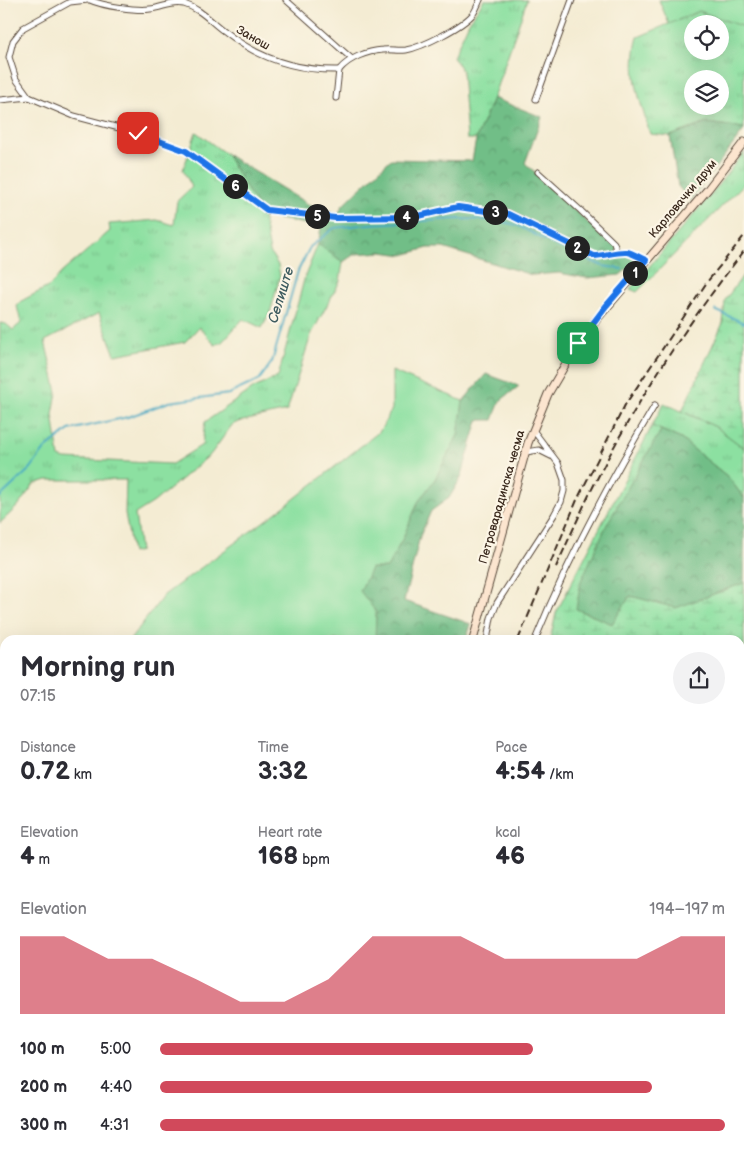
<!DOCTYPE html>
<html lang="en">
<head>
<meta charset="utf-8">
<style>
	body { margin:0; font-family:"Balsamiq Sans",sans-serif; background:#f2f2f3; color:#2b2b33; height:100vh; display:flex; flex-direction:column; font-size:19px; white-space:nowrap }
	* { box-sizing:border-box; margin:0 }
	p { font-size:16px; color:#7c7c81 }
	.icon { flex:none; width:28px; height:28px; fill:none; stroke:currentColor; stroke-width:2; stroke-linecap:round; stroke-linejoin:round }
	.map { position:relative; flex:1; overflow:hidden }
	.sheet { position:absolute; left:0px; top:635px; width:745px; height:519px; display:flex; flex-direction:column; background:#fff; border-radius:15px 15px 0 0; box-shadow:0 5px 20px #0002 }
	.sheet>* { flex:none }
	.tools { position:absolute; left:684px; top:15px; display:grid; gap:10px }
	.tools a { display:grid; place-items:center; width:45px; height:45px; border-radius:50%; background:#fff; box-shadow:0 5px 20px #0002; font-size:25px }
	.pin { position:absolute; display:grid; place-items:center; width:42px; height:42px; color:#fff; margin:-21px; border-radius:10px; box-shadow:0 2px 8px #0006 }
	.km { position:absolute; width:25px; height:25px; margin:-12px; border-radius:50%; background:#222; color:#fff; font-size:14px; line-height:25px; text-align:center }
	.round { display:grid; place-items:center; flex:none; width:52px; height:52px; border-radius:26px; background:#f2f2f3 }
	.headline { display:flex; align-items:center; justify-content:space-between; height:85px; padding:0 20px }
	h1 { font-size:28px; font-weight:600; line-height:38px }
	.figures { display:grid; grid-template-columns:repeat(3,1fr); gap:8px; height:85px; padding:5px 20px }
	.figures div { display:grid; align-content:center }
	.figures b { font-size:25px; font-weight:600 }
	.figures small { font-size:14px; font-weight:400 }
	.figures p { font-size:14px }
	.chart { height:140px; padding:10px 20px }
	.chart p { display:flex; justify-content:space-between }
	.chart svg { width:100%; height:90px; margin-top:5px; fill:#d1495b; opacity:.7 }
	ul { padding:0 20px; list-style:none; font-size:16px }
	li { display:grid; grid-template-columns:80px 60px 1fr; align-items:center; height:38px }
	li i { height:12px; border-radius:6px; background:#d1495b }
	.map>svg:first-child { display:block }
</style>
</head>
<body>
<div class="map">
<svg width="744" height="1153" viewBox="0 0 744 1153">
	<defs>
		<pattern id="grass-tufts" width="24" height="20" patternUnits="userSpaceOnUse" patternTransform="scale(1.25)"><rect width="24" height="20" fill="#8ce0a1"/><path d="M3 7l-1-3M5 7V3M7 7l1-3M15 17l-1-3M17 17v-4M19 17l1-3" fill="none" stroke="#7ac08a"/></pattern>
		<pattern id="forest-crowns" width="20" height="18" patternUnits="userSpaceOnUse" patternTransform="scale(1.25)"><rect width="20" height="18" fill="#71be87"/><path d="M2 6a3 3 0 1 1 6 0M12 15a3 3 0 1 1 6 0" fill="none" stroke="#5e9b6e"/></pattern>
		<pattern id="wetland-marsh" width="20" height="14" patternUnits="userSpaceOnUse" patternTransform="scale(1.25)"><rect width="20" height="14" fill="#8ce0a1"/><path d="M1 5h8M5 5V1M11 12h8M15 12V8" fill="none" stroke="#7ac08a"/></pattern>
	</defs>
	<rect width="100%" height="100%" fill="#fcf5e5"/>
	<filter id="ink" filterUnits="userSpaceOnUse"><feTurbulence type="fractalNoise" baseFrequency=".02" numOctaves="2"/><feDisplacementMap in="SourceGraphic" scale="10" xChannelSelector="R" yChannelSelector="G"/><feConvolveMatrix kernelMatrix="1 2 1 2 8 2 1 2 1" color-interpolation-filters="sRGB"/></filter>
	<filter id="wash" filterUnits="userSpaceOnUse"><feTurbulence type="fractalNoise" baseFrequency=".0096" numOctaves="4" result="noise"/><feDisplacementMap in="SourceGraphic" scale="20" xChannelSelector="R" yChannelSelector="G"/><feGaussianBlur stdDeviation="1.12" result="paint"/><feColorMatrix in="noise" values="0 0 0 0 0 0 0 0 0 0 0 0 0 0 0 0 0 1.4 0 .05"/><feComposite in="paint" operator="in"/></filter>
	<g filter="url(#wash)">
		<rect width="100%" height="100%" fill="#f4ecd3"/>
		<g fill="url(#grass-tufts)" stroke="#648560" fill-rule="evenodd">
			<polygon points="484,0 527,0 493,98 476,139 467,139 462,71 453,57 469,22"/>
			<path d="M 699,11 L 744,27 L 744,128 L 707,123 L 670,136 L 650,134 C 640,99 628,73 638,37 ZM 692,24 L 720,24 L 720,51 L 692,51 ZM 692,79 L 720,79 L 720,106 L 692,106 Z"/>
			<polygon points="196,132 226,154 263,216 270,252 278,265 280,276 270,313 262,328 243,319 222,342 215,345 199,327 185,342 115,355 99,313 45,341 57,392 53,414 59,457 65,459 172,464 202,445 205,422 254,388 278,377 305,276 318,244 343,262 340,281 311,335 287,411 238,422 232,425 211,454 154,502 135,514 140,551 132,553 125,513 126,480 47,480 34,484 18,506 0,523 0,323 6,324 13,330 21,323 17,306 23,300 50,286 61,273 110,231 109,224 157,220 174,225 177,201 192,187 183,170"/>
			<polygon points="744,152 744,184 637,292 630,289 712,193"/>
			<polygon points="664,403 716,427 744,448 744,498 728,477 681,439 652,426"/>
			<polygon points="744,722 744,840 740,855 740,736"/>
			<polygon points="5,908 5,1149 130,1149 129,1153 141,1153 0,1153 0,912"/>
		</g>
		<g fill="url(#forest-crowns)" stroke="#567452">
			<polygon points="493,98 542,117 525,163 597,231 637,261 620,275 587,278 559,273 532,275 443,248 428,248 403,255 382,252 355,254 343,262 318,244 321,227 263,216 226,154 316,209 338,214 343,205 391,159 472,161 476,139"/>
			<polygon points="707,123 744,128 744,130 690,201 678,186 670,136"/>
			<polygon points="486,374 519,386 500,401 493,420 478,420 461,478 449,498 431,511 420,536 404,601 471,624 466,640 375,640 376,612 360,591 371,568 387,568 402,540 418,502 435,479 458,435 463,401"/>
			<polygon points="661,430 681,439 728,477 744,498 744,583 676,608 630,596 612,624 576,609 581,581 607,524"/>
			<polygon points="744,1092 744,1149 742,1153 727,1153 727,1149 740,1149 740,1102"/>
			<polygon points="547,1149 632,1149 631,1153 546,1153"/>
		</g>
		<g fill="url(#wetland-marsh)" stroke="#648560">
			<polygon points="744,274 744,448 716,427 682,411 723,323 725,300"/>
			<polygon points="652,426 661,430 607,524 581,581 576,609 612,624 630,596 676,608 744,583 744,722 740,736 740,640 550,640 556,613"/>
			<polygon points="744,840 744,1092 740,1102 740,855"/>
			<polygon points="417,1149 547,1149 546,1153 416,1153"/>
		</g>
		<g fill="#8ce0a1" stroke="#648560">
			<polygon points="659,0 744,0 744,27 699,11 669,24"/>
			<polygon points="392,371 463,401 458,435 435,479 418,502 402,540 387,568 371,568 360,591 376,612 375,640 130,640 164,595 289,503 380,431 392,409"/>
		</g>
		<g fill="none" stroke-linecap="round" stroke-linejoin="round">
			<g stroke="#43a8c3" stroke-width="2">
				<polyline points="715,310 744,323"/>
				<polyline points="0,497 31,468 45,449 69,430 128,417 169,402 229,394 259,380 272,362 298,271 310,247 334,228 369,224 458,219 494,220 517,225 555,245 603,266 622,269"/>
			</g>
		</g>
	</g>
	<g filter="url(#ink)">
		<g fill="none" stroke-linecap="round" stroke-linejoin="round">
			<defs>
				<g id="minor">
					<path d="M 88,0 L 70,2 L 23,28 L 13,41 L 9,57 L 16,79 L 29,97 L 74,116 L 138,133 L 186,151 L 267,210 L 335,218 L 414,217 L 459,207 L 508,213 L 594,256 C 605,256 616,251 627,252 C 633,253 640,258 646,261"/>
					<path d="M 90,0 C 103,6 137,11 150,9 C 162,8 172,1 184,4 C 201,9 211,22 225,32 C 258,58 297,71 339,70 C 349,58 367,51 383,50 C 391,49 398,51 406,50 C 423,47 462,27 473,14 C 476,10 478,4 480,0"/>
					<polyline points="286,0 352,59"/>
					<polyline points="336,98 339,70"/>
					<polyline points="536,99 572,0"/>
					<polyline points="0,100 29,97"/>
					<polyline points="538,172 580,210 614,243 617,253"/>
					<polyline points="526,452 539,450 551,456"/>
					<polyline points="487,640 491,618 497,603 554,515 561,502 564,491 564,480 558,463 533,430"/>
					<path d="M 535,640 C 568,559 610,480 655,405"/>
					<polyline points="251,1153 252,1149"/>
					<polyline points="325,1153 328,1149"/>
					<polyline points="405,1153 406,1149"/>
				</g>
				<polyline id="tertiary" points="282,1153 284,1149"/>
				<g id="secondary">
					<polyline points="473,640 528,443 548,394 575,348 597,319 708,189 744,142"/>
					<polyline points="366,1153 367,1149"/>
				</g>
			</defs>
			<use href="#minor" stroke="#574739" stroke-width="7"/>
			<use href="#tertiary" stroke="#574739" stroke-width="8"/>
			<use href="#secondary" stroke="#574739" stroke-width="9"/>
			<use href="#minor" stroke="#fff" stroke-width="5"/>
			<use href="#tertiary" stroke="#fff" stroke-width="6"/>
			<use href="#secondary" stroke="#fce5cf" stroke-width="7"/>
			<g stroke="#3b2a1e" stroke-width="2" stroke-dasharray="8 4" stroke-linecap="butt">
				<path d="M 556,567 C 570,537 583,506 598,477 C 639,397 689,321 744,251"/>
				<polyline points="518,640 577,500 625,405 707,282 744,236"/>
				<polyline points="391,1153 392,1149"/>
			</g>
		</g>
	</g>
	<g fill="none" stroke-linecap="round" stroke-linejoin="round" filter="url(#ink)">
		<defs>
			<path id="route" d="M 138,133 L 186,151 L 267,210 L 335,218 L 414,217 L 458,207 L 508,214 L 594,256 C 605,256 616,251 627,252 C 633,253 640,258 646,260 L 606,306 L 578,343"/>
		</defs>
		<use href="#route" stroke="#fff" stroke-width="10"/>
		<use href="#route" stroke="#1a73e8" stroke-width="6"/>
	</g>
	<g text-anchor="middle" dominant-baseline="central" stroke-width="4.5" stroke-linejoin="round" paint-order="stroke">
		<g font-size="12" fill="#3b2a1e" stroke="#fcf5e5">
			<text transform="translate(253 38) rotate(30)">Занош</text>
			<text transform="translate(683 199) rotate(-50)">Карловачки друм</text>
			<text transform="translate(502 497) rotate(-74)">Петроварадинска чесма</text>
		</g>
		<g font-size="14" font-style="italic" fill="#3e5c60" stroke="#fcf5e5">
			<text transform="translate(281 295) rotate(-73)">Селиште</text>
		</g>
	</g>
</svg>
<div class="tools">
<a><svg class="icon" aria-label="locate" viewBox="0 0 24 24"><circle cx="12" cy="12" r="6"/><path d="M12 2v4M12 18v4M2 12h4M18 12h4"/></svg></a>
<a><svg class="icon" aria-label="layers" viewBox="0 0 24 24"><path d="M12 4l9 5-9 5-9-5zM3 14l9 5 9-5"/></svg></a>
</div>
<div class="pin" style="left:578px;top:343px;background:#1e9e55"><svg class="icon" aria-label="arrive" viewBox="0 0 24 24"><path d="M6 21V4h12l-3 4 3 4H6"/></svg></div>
<div class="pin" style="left:138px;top:133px;background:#d93025"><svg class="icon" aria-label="check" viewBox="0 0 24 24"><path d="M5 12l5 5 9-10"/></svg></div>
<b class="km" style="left:635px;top:273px">1</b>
<b class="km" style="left:577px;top:248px">2</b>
<b class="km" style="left:495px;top:212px">3</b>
<b class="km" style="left:406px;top:217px">4</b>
<b class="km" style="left:317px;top:216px">5</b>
<b class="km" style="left:235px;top:186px">6</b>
<section class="sheet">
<div class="headline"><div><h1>Morning run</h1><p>07:15</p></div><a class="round"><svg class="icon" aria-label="share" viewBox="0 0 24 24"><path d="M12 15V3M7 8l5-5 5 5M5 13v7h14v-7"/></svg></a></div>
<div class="figures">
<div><p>Distance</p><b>0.72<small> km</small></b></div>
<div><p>Time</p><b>3:32</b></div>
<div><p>Pace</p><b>4:54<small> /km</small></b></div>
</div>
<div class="figures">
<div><p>Elevation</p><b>4<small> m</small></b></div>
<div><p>Heart rate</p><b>168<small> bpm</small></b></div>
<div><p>kcal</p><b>46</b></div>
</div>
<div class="chart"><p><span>Elevation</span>194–197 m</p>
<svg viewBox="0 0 160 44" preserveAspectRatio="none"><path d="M0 44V6L10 6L20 17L30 17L40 27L50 38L60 38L70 27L80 6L90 6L100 6L110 17L120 17L130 17L140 17L150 6L160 6V44z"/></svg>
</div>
<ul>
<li><b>100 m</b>5:00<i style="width:66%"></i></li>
<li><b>200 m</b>4:40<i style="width:87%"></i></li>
<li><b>300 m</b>4:31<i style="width:100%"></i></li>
</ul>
</section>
</div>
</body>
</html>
